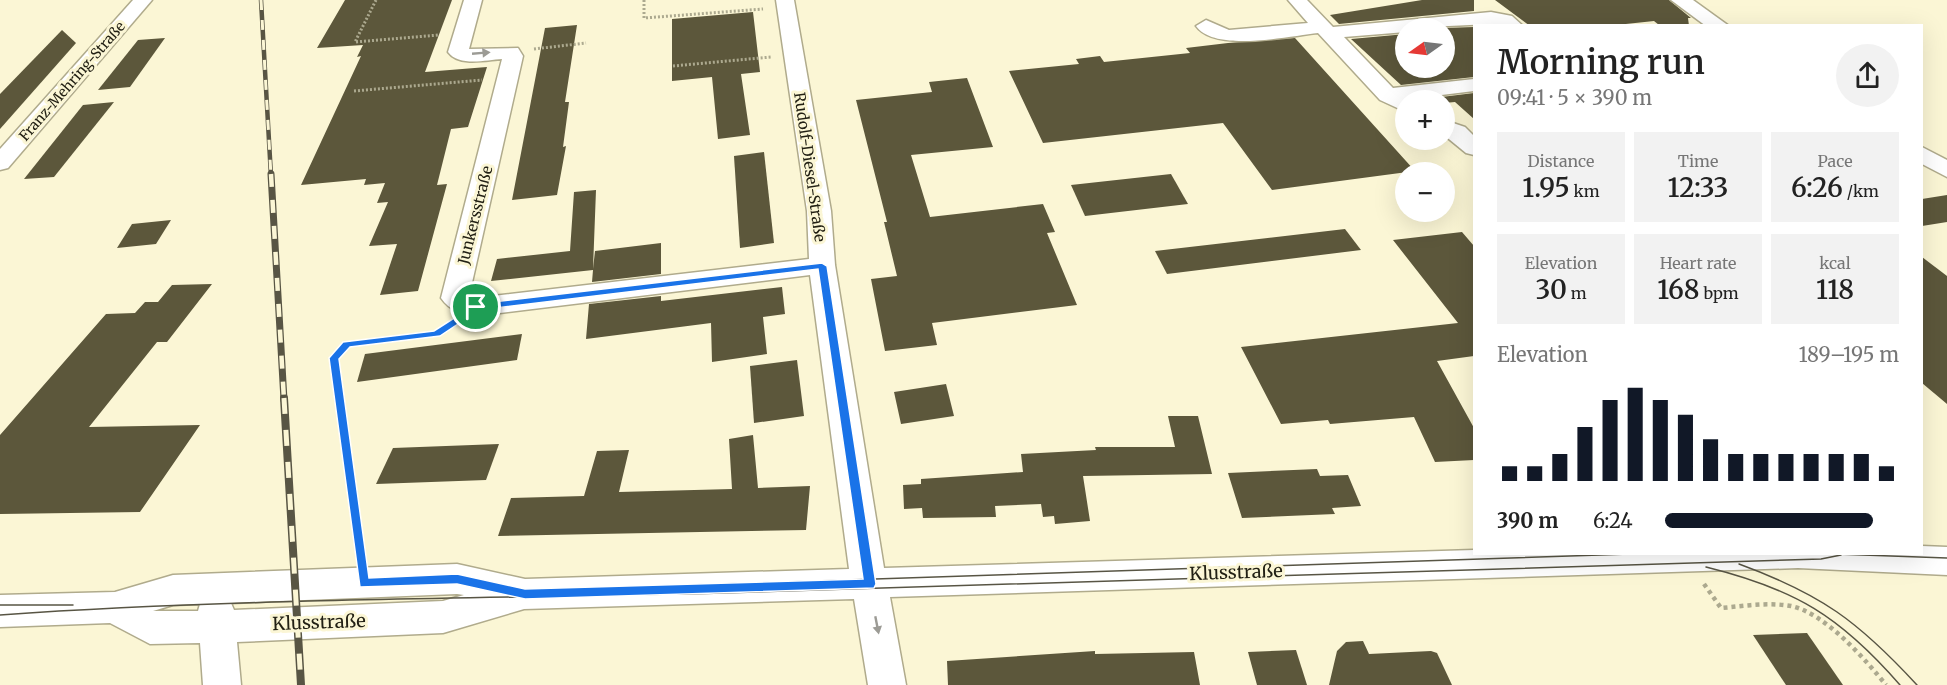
<!DOCTYPE html>
<html lang="en">
<head>
<meta charset="utf-8">
<style>
	body { margin:0; font-family:Merriweather,serif; background:#f2f2f2; color:#222; height:100vh; display:flex; flex-direction:column; font-size:22px; white-space:nowrap }
	* { box-sizing:border-box; margin:0 }
	p { font-size:20px; color:#767676 }
	.icon { flex:none; width:33px; height:33px; fill:none; stroke:currentColor; stroke-width:2; stroke-linecap:round; stroke-linejoin:round }
	.map { position:relative; flex:1; overflow:hidden }
	.side { position:absolute; left:1473px; top:24px; width:450px; height:531px; display:flex; flex-direction:column; background:#fff; border-radius:0px; box-shadow:0 6px 24px #0002 }
	.side>* { flex:none }
	.needle { width:39px; rotate:256deg }
	.fabs { position:absolute; left:1395px; top:18px; display:grid; gap:12px }
	.fabs a { display:grid; place-items:center; width:60px; height:60px; border-radius:50%; background:#fff; box-shadow:0 6px 24px #0002; font-size:30px }
	.pin { position:absolute; display:grid; place-items:center; width:51px; height:51px; color:#fff; margin:-26px; border:3px solid #fff; border-radius:50%; box-shadow:0 2px 6px #0007 }
	.round { display:grid; place-items:center; flex:none; width:63px; height:63px; border-radius:32px; background:#f2f2f2 }
	.overview { display:flex; align-items:center; justify-content:space-between; height:102px; padding:0 24px }
	h1 { font-size:33px; font-weight:600; line-height:45px }
	.metrics { display:grid; grid-template-columns:repeat(3,1fr); gap:9px; height:102px; padding:6px 24px }
	.metrics div { display:grid; align-content:center; border-radius:0px; background:#f2f2f2; text-align:center }
	.metrics b { font-size:26px; font-weight:600 }
	.metrics small { font-size:16px; font-weight:400 }
	.metrics p { font-size:16px }
	.chart { height:168px; padding:12px 24px }
	.chart p { display:flex; justify-content:space-between }
	.chart svg { width:100%; height:108px; margin-top:6px; stroke:#111827; stroke-width:6 }
	ul { padding:0 24px; list-style:none; font-size:20px }
	li { display:grid; grid-template-columns:96px 72px 1fr; align-items:center; height:45px }
	li i { height:15px; border-radius:8px; background:#111827 }
	.map>svg:first-child { display:block }
</style>
</head>
<body>
<div class="map">
<svg width="1947" height="685" viewBox="0 0 1947 685">
	<rect width="100%" height="100%" fill="#fbf6d5"/>
	<g fill="#5c573b">
		<polygon points="345,0 452,0 425,72 487,67 468,127 451,129 437,185 447,184 418,291 380,295 397,244 369,246 388,202 377,203 385,183 364,185 366,179 301,185 361,56 357,57 363,45 317,48"/>
		<polygon points="1422,0 1474,0 1474,11 1339,24 1330,15"/>
		<polygon points="1495,0 1669,0 1691,18 1688,18 1689,26 1659,25 1654,21 1607,26 1530,26"/>
		<polygon points="753,12 760,72 741,74 750,135 718,139 712,77 672,81 672,19"/>
		<polygon points="577,25 565,102 569,102 563,147 566,146 557,195 512,200 545,28"/>
		<polygon points="1474,27 1474,77 1401,85 1351,39 1406,34 1406,68 1444,68 1443,28"/>
		<polygon points="62,30 76,43 0,129 0,94"/>
		<polygon points="165,38 130,87 98,90 138,40"/>
		<polygon points="1295,38 1415,171 1272,190 1223,123 1043,143 1009,71 1079,64 1076,59 1100,56 1104,62 1190,53 1186,48 1228,43"/>
		<polygon points="967,78 993,147 911,155 930,217 1043,204 1055,232 1047,233 1077,305 932,323 937,345 885,351 871,279 897,276 884,222 887,222 856,100 932,92 929,82"/>
		<polygon points="1474,93 1474,119 1455,102 1444,103 1444,100 1425,99"/>
		<polygon points="114,102 54,177 24,179 83,105"/>
		<polygon points="764,152 774,243 740,248 734,156"/>
		<polygon points="1171,174 1188,204 1085,216 1071,185"/>
		<polygon points="596,190 593,269 595,251 661,243 661,274 592,282 593,270 491,281 497,259 570,251 574,192"/>
		<polygon points="1947,195 1947,222 1922,226 1922,199"/>
		<polygon points="171,220 156,244 117,248 132,224"/>
		<polygon points="1345,229 1361,250 1167,274 1155,251"/>
		<polygon points="1462,232 1474,246 1474,356 1437,361 1474,428 1474,460 1435,462 1414,417 1330,424 1328,420 1281,424 1241,347 1458,323 1393,240"/>
		<polygon points="1922,257 1947,276 1947,404 1922,383"/>
		<polygon points="212,284 167,342 157,342 89,427 200,425 140,512 0,514 0,435 106,314 135,313 145,302 158,302 172,285"/>
		<polygon points="782,287 785,314 763,317 767,354 712,362 711,323 586,339 589,304 661,296 661,301"/>
		<polygon points="522,334 517,360 357,382 365,354"/>
		<polygon points="797,360 804,416 754,423 750,366"/>
		<polygon points="946,384 954,416 901,424 894,392"/>
		<polygon points="1168,416 1198,416 1212,474 1083,476 1090,521 1055,524 1054,516 1043,517 1041,504 995,506 996,517 923,518 922,508 904,509 903,485 921,484 921,479 1023,472 1021,454 1096,450 1095,447 1175,447"/>
		<polygon points="753,435 758,488 810,486 806,530 498,536 511,498 584,496 597,451 629,450 619,492 732,489 729,439"/>
		<polygon points="499,444 486,480 376,484 393,448"/>
		<polygon points="1317,469 1320,476 1348,475 1361,506 1332,508 1335,514 1242,518 1228,473"/>
		<polygon points="1807,633 1843,685 1786,685 1753,635"/>
		<polygon points="1363,641 1369,654 1431,651 1437,653 1452,685 1329,685 1337,651 1346,642"/>
		<polygon points="1296,650 1307,685 1257,685 1248,652"/>
		<polygon points="1095,651 1095,654 1194,652 1200,685 948,685 947,661"/>
	</g>
	<g fill="none" stroke-linecap="round" stroke-linejoin="round">
		<defs>
			<g id="minor">
				<polygon points="133,0 152,0 8,168 0,170 0,149"/>
				<path d="M 464,0 L 482,0 L 469,49 L 518,48 L 523,56 L 469,296 L 476,298 L 809,259 L 807,211 L 776,0 L 794,0 L 831,211 L 835,265 L 884,568 L 1474,550 L 1474,554 L 1922,554 L 1922,546 L 1947,547 L 1947,575 L 1798,568 L 890,597 L 906,685 L 868,685 L 854,599 L 524,609 L 443,633 L 237,642 L 241,685 L 203,685 L 200,643 L 150,644 L 110,623 L 0,627 L 0,595 L 115,592 L 173,575 L 457,564 L 525,579 L 849,569 L 810,275 L 476,316 C 461,313 450,311 441,298 L 502,59 C 486,60 459,67 448,52 ZM 457,594 L 464,595 L 443,601 L 234,610 L 231,603 ZM 200,604 L 198,611 L 153,611 L 173,605 Z"/>
				<path d="M 1288,0 L 1307,0 L 1333,27 L 1491,12 L 1512,16 L 1523,26 L 1491,24 L 1406,28 L 1406,32 L 1344,37 L 1393,88 L 1474,79 L 1474,91 L 1409,99 L 1412,100 L 1406,100 L 1406,112 L 1380,100 L 1318,33 C 1289,36 1215,53 1196,26 L 1206,20 L 1229,30 L 1308,23 Z"/>
				<polygon points="1671,0 1693,0 1729,26 1706,26"/>
				<polygon points="1444,120 1465,127 1474,136 1474,155 1466,153 1444,135"/>
				<polygon points="1922,147 1947,160 1947,177 1922,164"/>
			</g>
		</defs>
		<use href="#minor" stroke="#b0ab8c" stroke-width="3"/>
		<g stroke="#aca98f" stroke-width="3" stroke-dasharray="2 2" stroke-linecap="butt">
			<polyline points="376,0 355,42 439,35"/>
			<polyline points="644,0 644,18 763,9"/>
			<polyline points="534,49 586,43"/>
			<polyline points="673,66 771,57"/>
			<polyline points="354,91 482,80"/>
		</g>
		<polyline stroke="#aca98f" stroke-width="4" stroke-dasharray="3 3" stroke-linecap="butt" points="339,400 334,358 347,344 436,334 453,323"/>
		<g stroke="#aca98f" stroke-width="4.5" stroke-dasharray="4 4" stroke-linecap="butt">
			<polyline points="339,398 360,556"/>
			<path d="M 1704,584 L 1721,608 C 1744,606 1768,602 1791,606 C 1825,613 1865,659 1886,685"/>
		</g>
		<use href="#minor" fill="#fff" fill-rule="evenodd"/>
		<g stroke="#585544" stroke-width="1.5">
			<polyline points="1835,554 1947,558"/>
			<path d="M 1739,564 C 1821,594 1858,621 1917,685"/>
			<path d="M 1706,567 C 1795,589 1840,616 1900,685"/>
			<polyline points="510,591 1630,554"/>
			<polyline points="0,605 73,605"/>
			<path d="M 0,615 C 241,598 482,599 723,593 C 1089,583 1455,571 1821,559 L 1841,555"/>
		</g>
		<defs>
			<polyline id="rail-far2" points="261,0 271,176"/>
			<polyline id="rail-far1" points="271,174 284,400"/>
			<polyline id="rail" points="284,398 301,685"/>
		</defs>
		<use href="#rail-far2" stroke="#585544" stroke-width="4.5"/>
		<use href="#rail-far1" stroke="#585544" stroke-width="7"/>
		<use href="#rail" stroke="#585544" stroke-width="8"/>
		<use href="#rail-far2" stroke="#fbf6d5" stroke-width="3" stroke-dasharray="10" stroke-linecap="butt"/>
		<use href="#rail-far1" stroke="#fbf6d5" stroke-width="4.5" stroke-dasharray="13" stroke-linecap="butt"/>
		<use href="#rail" stroke="#fbf6d5" stroke-width="5" stroke-dasharray="16" stroke-linecap="butt"/>
	</g>
	<defs><path id="oneway-solid" d="M-6-.8H1V-3.2L6.5 0L1 3.2V.8H-6Z" transform="scale(1.5)"/></defs>
	<g fill="#9c9b95">
		<use href="#oneway-solid" transform="translate(481 53) rotate(-5)"/>
		<use href="#oneway-solid" transform="translate(877 625) rotate(79)"/>
	</g>
	<path fill="#1a73e8" stroke="#fff" stroke-width="1.5" fill-rule="evenodd" d="M 822,263 L 827,266 L 876,584 L 874,588 L 525,599 L 457,584 L 360,587 L 329,358 L 343,342 L 434,331 L 476,304 ZM 818,269 L 863,579 L 525,589 L 457,574 L 369,578 L 339,359 L 350,347 L 440,336 L 479,310 Z"/>
	<g text-anchor="middle" dominant-baseline="central" stroke-width="6" stroke-linejoin="round" paint-order="stroke">
		<g font-size="14" fill="#222014" stroke="#fbf6d5">
			<text transform="translate(72 81) rotate(-49)">Franz-Mehring-Straße</text>
		</g>
		<g font-size="15" fill="#222014" stroke="#fbf6d5">
			<text transform="translate(810 167) rotate(82)">Rudolf-Diesel-Straße</text>
			<text transform="translate(475 215) rotate(-76)">Junkersstraße</text>
		</g>
		<g font-size="18" fill="#222014" stroke="#fbf6d5">
			<text transform="translate(1236 572) rotate(-2)">Klusstraße</text>
			<text transform="translate(319 622) rotate(-2)">Klusstraße</text>
		</g>
	</g>
</svg>
<div class="fabs">
<a><svg class="needle" viewBox="-14 -14 28 28"><path d="M0-13l5 13h-10z" fill="#e53935"/><path d="M0 13l5-13h-10z" fill="#767676"/></svg></a>
<a>+</a>
<a>−</a>
</div>
<div class="pin" style="left:476px;top:307px;background:#1e9e55"><svg class="icon" aria-label="arrive" viewBox="0 0 24 24"><path d="M6 21V4h12l-3 4 3 4H6"/></svg></div>
<section class="side">
<div class="overview"><div><h1>Morning run</h1><p>09:41 · 5 × 390 m</p></div><a class="round"><svg class="icon" aria-label="share" viewBox="0 0 24 24"><path d="M12 15V3M7 8l5-5 5 5M5 13v7h14v-7"/></svg></a></div>
<div class="metrics">
<div><p>Distance</p><b>1.95<small> km</small></b></div>
<div><p>Time</p><b>12:33</b></div>
<div><p>Pace</p><b>6:26<small> /km</small></b></div>
</div>
<div class="metrics">
<div><p>Elevation</p><b>30<small> m</small></b></div>
<div><p>Heart rate</p><b>168<small> bpm</small></b></div>
<div><p>kcal</p><b>118</b></div>
</div>
<div class="chart"><p><span>Elevation</span>189–195 m</p>
<svg viewBox="0 0 160 44" preserveAspectRatio="none"><path d="M5 44V38M15 44V38M25 44V33M35 44V22M45 44V11M55 44V6M65 44V11M75 44V17M85 44V27M95 44V33M105 44V33M115 44V33M125 44V33M135 44V33M145 44V33M155 44V38"/></svg>
</div>
<ul>
<li><b>390 m</b>6:24<i style="width:89%"></i></li>
</ul>
</section>
</div>
</body>
</html>
